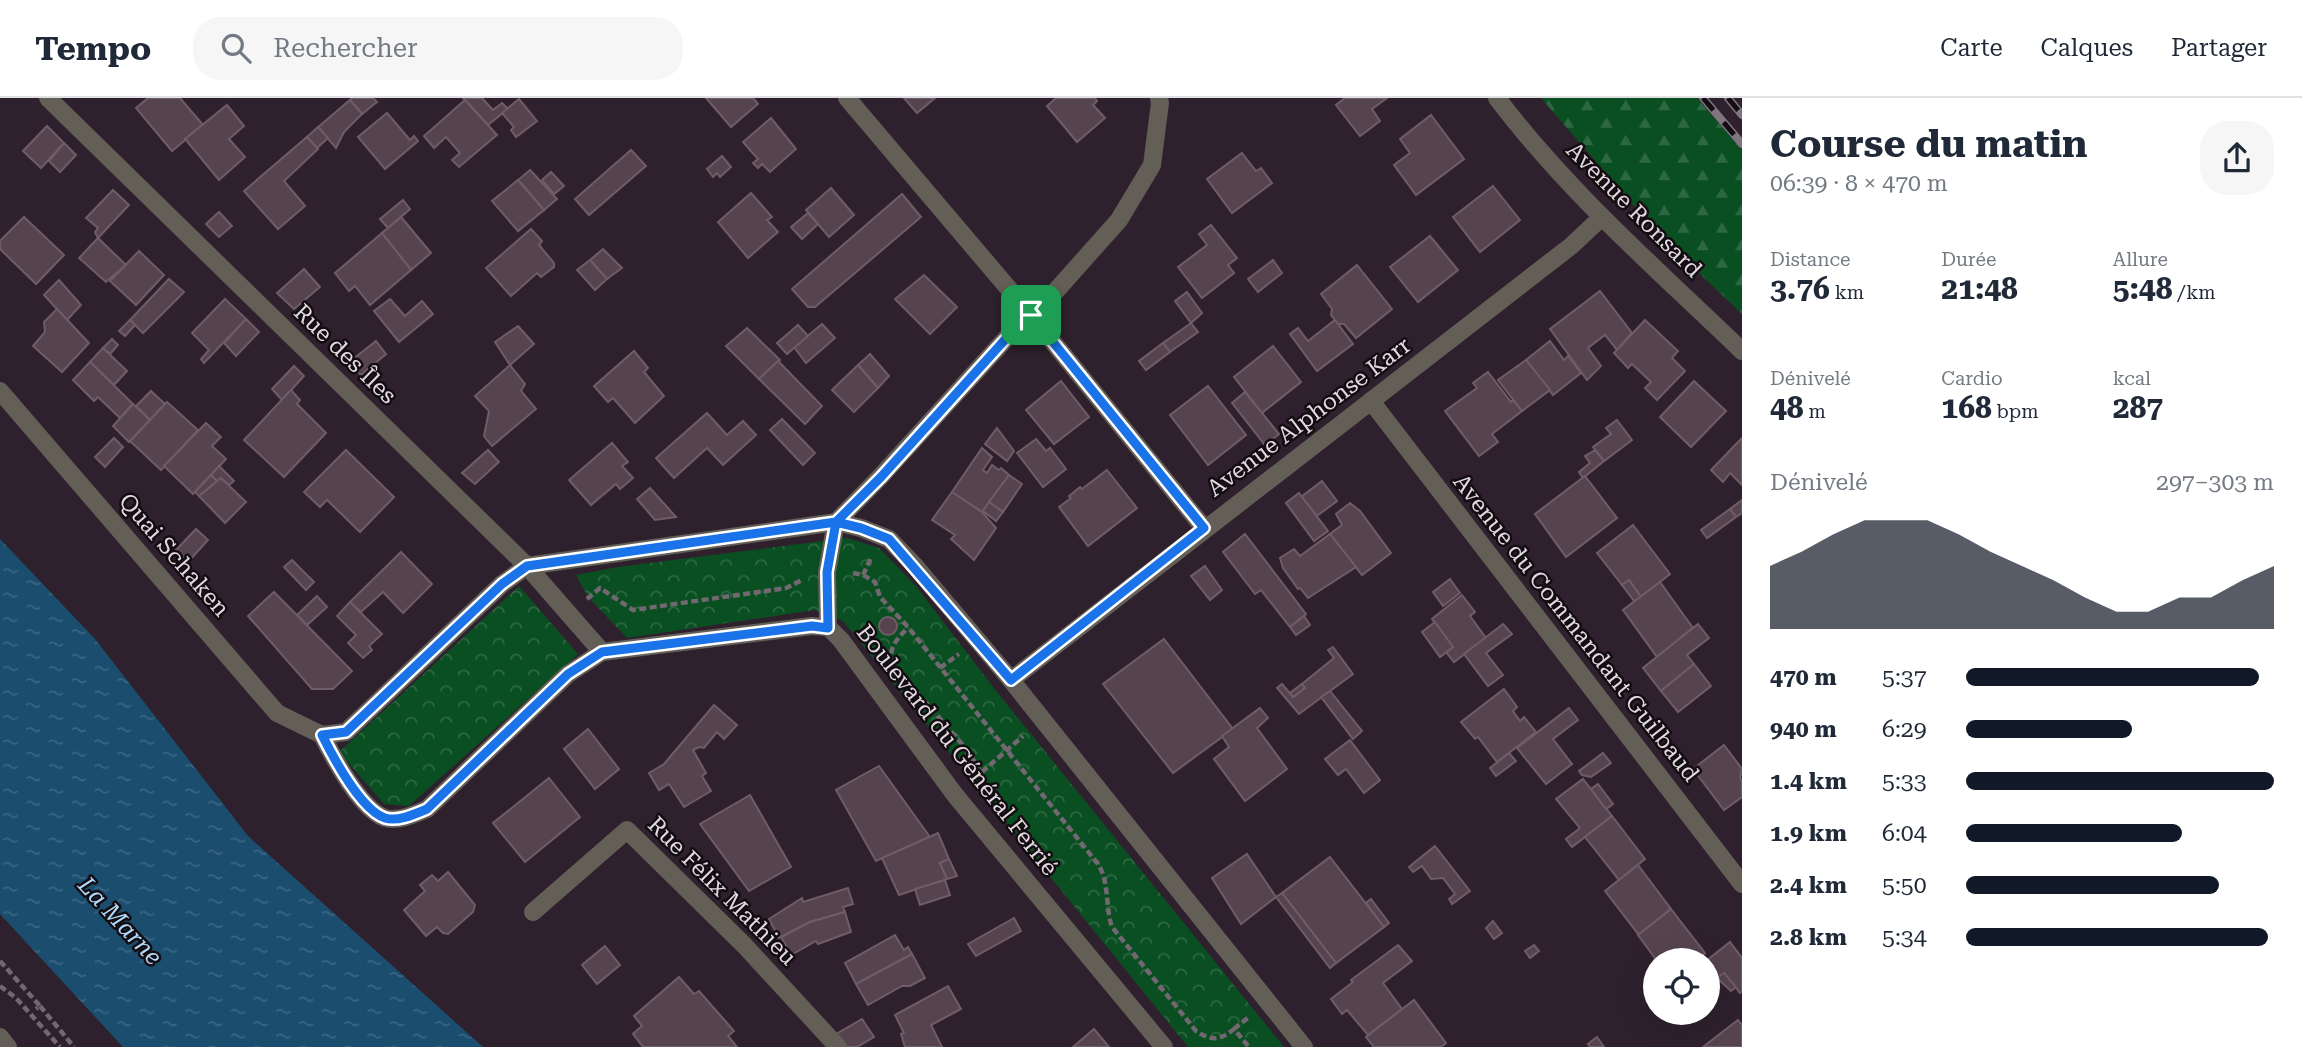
<!DOCTYPE html>
<html lang="fr">
<head>
<meta charset="utf-8">
<style>
	body { margin:0; font-family:"Roboto Serif",serif; background:#f6f6f7; color:#1f2937; height:100vh; display:flex; flex-direction:column; font-size:26px; white-space:nowrap }
	* { box-sizing:border-box; margin:0 }
	p { font-size:23px; color:#747a83 }
	.icon { flex:none; width:38px; height:38px; fill:none; stroke:currentColor; stroke-width:2; stroke-linecap:round; stroke-linejoin:round }
	.map { position:relative; flex:1; overflow:hidden }
	.drawer { display:flex; flex-direction:column; background:#fff; width:560px }
	.drawer>* { flex:none }
	.fabs { position:absolute; left:1643px; top:850px; display:grid; gap:14px }
	.fabs a { display:grid; place-items:center; width:77px; height:77px; border-radius:50%; background:#fff; box-shadow:0 7px 28px #0002; font-size:35px }
	.pin { position:absolute; display:grid; place-items:center; width:60px; height:60px; color:#fff; margin:-30px; border-radius:14px; box-shadow:0 4px 10px #0006 }
	.round { display:grid; place-items:center; flex:none; width:74px; height:74px; border-radius:28px; background:#f6f6f7 }
	.summary { display:flex; align-items:center; justify-content:space-between; height:119px; padding:0 28px }
	h1 { font-size:38px; font-weight:700; line-height:52px }
	.figures { display:grid; grid-template-columns:repeat(3,1fr); gap:10px; height:119px; padding:7px 28px }
	.figures div { display:grid; align-content:center }
	.figures b { font-size:30px; font-weight:700 }
	.figures small { font-size:19px; font-weight:400 }
	.figures p { font-size:19px }
	.chart { height:196px; padding:14px 28px }
	.chart p { display:flex; justify-content:space-between }
	.chart svg { width:100%; height:126px; margin-top:7px; fill:#111827; opacity:.7 }
	ul { padding:0 28px; list-style:none; font-size:23px }
	li { display:grid; grid-template-columns:112px 84px 1fr; align-items:center; height:52px }
	li i { height:18px; border-radius:9px; background:#111827 }
	header { display:flex; align-items:center; gap:42px; box-sizing:border-box; height:98px; padding:0 35px; background:#fff; border-bottom:2px solid #e0e1e3 }
	header strong { font-size:33px }
	nav { display:flex; gap:38px; margin-inline-start:auto; font-size:24px }
	.search { width:490px; height:63px; background:#f6f6f7; display:flex; align-items:center; gap:18px; box-sizing:border-box; padding:0 24px; border-radius:28px; color:#747a83; font-size:26px }
	main { display:flex; flex:1; min-height:0 }
	.map>svg:first-child { display:block }
</style>
</head>
<body>
<header>
<strong>Tempo</strong>
<div class="search"><svg class="icon" aria-label="search" viewBox="0 0 24 24"><circle cx="10" cy="10" r="6"/><path d="M15 15l6 6"/></svg>Rechercher</div>
<nav><a>Carte</a><a>Calques</a><a>Partager</a></nav>
</header>
<main>
<div class="map">
<svg width="1742" height="949" viewBox="0 0 1742 949">
	<defs>
		<pattern id="forest-firs" width="22" height="20" patternUnits="userSpaceOnUse" patternTransform="scale(1.75)"><rect width="22" height="20" fill="#0a4f22"/><path d="M5 1l3.5 6h-7zM16 11l3.5 6h-7z" fill="#2d6842"/></pattern>
		<pattern id="park-crowns" width="20" height="18" patternUnits="userSpaceOnUse" patternTransform="scale(1.75)"><rect width="20" height="18" fill="#0a4f22"/><path d="M2 6a3 3 0 1 1 6 0M12 15a3 3 0 1 1 6 0" fill="none" stroke="#2d6842"/></pattern>
		<pattern id="water-ripples" width="26" height="14" patternUnits="userSpaceOnUse" patternTransform="scale(1.75)"><rect width="26" height="14" fill="#1a4d6e"/><path d="M2 4q2-2 4 0t4 0M15 11q2-2 4 0t4 0" fill="none" stroke="#3b6682"/></pattern>
	</defs>
	<rect width="100%" height="100%" fill="#2e212d"/>
	<polygon fill="url(#forest-firs)" points="1541,0 1697,0 1742,52 1742,216 1660,138"/>
	<g fill="url(#park-crowns)">
		<polygon points="847,440 879,450 915,487 997,594 1284,949 1188,949 843,523 815,512 627,540 588,499 576,477 618,469"/>
		<polygon points="519,488 578,556 409,708 384,706 339,654"/>
	</g>
	<polygon fill="url(#water-ripples)" points="0,441 95,541 248,738 483,949 123,949 0,816"/>
	<g fill="#55434d" stroke="#705c66" stroke-width="2">
		<polygon points="148,0 180,0 203,27 172,53 136,10"/>
		<polygon points="352,0 373,0 377,4 362,16 350,2"/>
		<polygon points="463,0 482,0 493,12 502,5 508,11 488,27"/>
		<polygon points="706,0 753,0 758,6 731,29"/>
		<polygon points="904,0 935,0 917,15"/>
		<polygon points="1056,0 1095,0 1097,3 1093,7 1105,20 1077,44 1047,8"/>
		<polygon points="1345,0 1387,0 1372,11 1380,23 1360,38 1336,7"/>
		<polygon points="519,1 537,23 516,39 511,32 514,29 502,15"/>
		<polygon points="350,2 362,16 344,34 336,50 318,29"/>
		<polygon points="465,2 497,37 459,69 452,62 460,55 446,39 434,50 424,38"/>
		<polygon points="227,7 244,28 229,41 245,59 219,82 185,41"/>
		<polygon points="387,15 410,42 414,38 418,43 385,71 358,39"/>
		<polygon points="1431,17 1464,61 1416,97 1394,67 1410,55 1400,41"/>
		<polygon points="771,20 796,51 770,74 762,66 758,70 753,65 758,61 743,44"/>
		<polygon points="47,28 64,45 41,70 23,53"/>
		<polygon points="318,29 328,40 317,50 307,39"/>
		<polygon points="307,39 318,51 284,83 305,108 278,131 244,93"/>
		<polygon points="64,45 76,57 60,74 49,63"/>
		<polygon points="631,52 646,68 589,117 575,101"/>
		<polygon points="1242,55 1256,73 1261,70 1272,85 1232,115 1207,81"/>
		<polygon points="722,58 731,69 720,79 717,75 713,79 707,71"/>
		<polygon points="530,72 557,101 544,112 518,82"/>
		<polygon points="551,74 564,88 554,96 542,82"/>
		<polygon points="518,82 544,112 518,133 492,103"/>
		<polygon points="1493,88 1520,122 1480,154 1453,119"/>
		<polygon points="831,90 854,117 829,139 806,112"/>
		<polygon points="113,92 129,107 98,140 95,134 98,130 86,120"/>
		<polygon points="751,95 772,119 767,122 778,134 748,160 718,124"/>
		<polygon points="902,96 921,119 815,209 808,209 792,191"/>
		<polygon points="403,102 410,111 388,130 380,121"/>
		<polygon points="219,114 232,128 219,139 206,126"/>
		<polygon points="808,115 818,126 802,141 791,129"/>
		<polygon points="24,119 64,157 36,186 0,151 0,143"/>
		<polygon points="401,119 431,155 411,172 382,135"/>
		<polygon points="1211,127 1237,160 1228,167 1234,175 1202,200 1178,169 1207,147 1199,136"/>
		<polygon points="531,131 542,143 539,147 554,165 554,169 541,179 537,175 511,198 486,170"/>
		<polygon points="382,135 411,172 370,207 355,188 349,193 335,175"/>
		<polygon points="1430,138 1458,172 1418,204 1390,169"/>
		<polygon points="98,140 126,167 106,184 79,160"/>
		<polygon points="603,151 622,170 607,181 590,162"/>
		<polygon points="139,153 164,177 136,207 110,183"/>
		<polygon points="590,162 607,181 595,192 577,172"/>
		<polygon points="1273,162 1282,175 1258,194 1248,181"/>
		<polygon points="1357,167 1392,211 1356,240 1344,226 1338,226 1331,217 1332,211 1321,196"/>
		<polygon points="304,171 320,189 294,211 277,195"/>
		<polygon points="924,177 957,209 930,236 895,201"/>
		<polygon points="169,181 184,194 143,235 130,222"/>
		<polygon points="59,182 81,207 67,222 44,197"/>
		<polygon points="1600,193 1632,235 1617,252 1605,237 1588,250 1601,268 1587,282 1550,231"/>
		<polygon points="1187,194 1202,215 1191,225 1175,203"/>
		<polygon points="225,201 246,221 204,265 201,261 209,252 192,235"/>
		<polygon points="390,201 405,218 422,203 433,216 399,244 374,213"/>
		<polygon points="57,211 89,245 62,274 33,248 45,234 44,224"/>
		<polygon points="246,221 259,234 236,258 224,245"/>
		<polygon points="130,222 135,227 125,238 119,233"/>
		<polygon points="1335,222 1353,246 1317,273 1290,236 1298,230 1308,243"/>
		<polygon points="1645,222 1678,253 1672,260 1685,273 1657,302 1645,290 1651,284 1632,266 1628,270 1614,255"/>
		<polygon points="1191,225 1198,234 1170,254 1163,245"/>
		<polygon points="822,226 835,240 806,265 794,249"/>
		<polygon points="798,227 808,238 787,256 777,245"/>
		<polygon points="518,228 534,246 510,267 495,244"/>
		<polygon points="747,230 780,262 759,281 726,248"/>
		<polygon points="112,241 118,247 110,256 103,250"/>
		<polygon points="376,243 386,256 361,277 348,265"/>
		<polygon points="1550,243 1564,262 1568,258 1581,275 1553,297 1526,262"/>
		<polygon points="1163,245 1170,254 1146,272 1139,263"/>
		<polygon points="1273,248 1301,284 1262,315 1234,279"/>
		<polygon points="103,250 127,273 114,287 90,264"/>
		<polygon points="634,253 648,270 644,274 664,298 635,325 613,300 608,304 594,288"/>
		<polygon points="870,256 889,278 878,290 858,267"/>
		<polygon points="1526,262 1550,292 1522,313 1498,282"/>
		<polygon points="778,263 822,308 805,326 759,281"/>
		<polygon points="90,264 133,306 120,320 98,299 94,303 73,282"/>
		<polygon points="510,267 525,286 521,293 536,311 492,348 484,338 489,313 475,298"/>
		<polygon points="858,267 878,290 854,314 832,292"/>
		<polygon points="294,268 304,278 282,302 272,291"/>
		<polygon points="1488,274 1511,304 1513,302 1522,313 1492,336 1498,344 1479,358 1445,313 1477,290 1473,285"/>
		<polygon points="1061,283 1089,319 1054,346 1026,312"/>
		<polygon points="1694,283 1726,313 1691,349 1660,319"/>
		<polygon points="1208,288 1246,337 1208,367 1170,317"/>
		<polygon points="291,292 300,302 297,306 326,335 284,379 244,342"/>
		<polygon points="151,293 165,306 150,322 136,308"/>
		<polygon points="1245,294 1279,336 1265,347 1232,305"/>
		<polygon points="167,304 198,332 161,372 130,343"/>
		<polygon points="133,306 150,322 129,344 113,328"/>
		<polygon points="707,315 727,337 743,323 756,337 723,367 707,350 674,380 656,360"/>
		<polygon points="782,321 815,355 803,367 770,332"/>
		<polygon points="1617,322 1632,342 1604,363 1593,349 1611,336 1606,330"/>
		<polygon points="206,325 221,339 212,348 226,361 193,396 164,368"/>
		<polygon points="997,330 1014,353 1007,363 985,346"/>
		<polygon points="114,340 123,349 105,369 95,359"/>
		<polygon points="1742,340 1742,387 1730,375 1723,384 1711,372"/>
		<polygon points="1036,341 1046,353 1050,350 1066,371 1043,389 1017,355"/>
		<polygon points="612,345 628,364 622,368 633,380 620,391 616,386 591,407 569,382"/>
		<polygon points="982,350 992,359 983,372 987,375 992,367 999,372 1001,370 1009,377 982,414 952,394"/>
		<polygon points="346,352 394,399 360,434 327,402 320,409 304,394"/>
		<polygon points="488,352 499,364 475,386 462,375"/>
		<polygon points="1595,352 1604,363 1583,380 1579,374 1590,365 1585,358"/>
		<polygon points="219,368 234,383 229,387 221,380 217,383 211,377"/>
		<polygon points="1107,372 1137,410 1088,448 1059,409 1071,400 1069,398 1080,389 1082,391"/>
		<polygon points="211,377 217,383 199,398 195,394"/>
		<polygon points="1009,377 1022,386 1003,414 989,404"/>
		<polygon points="1585,378 1617,420 1566,459 1535,416"/>
		<polygon points="221,380 246,404 225,425 199,398"/>
		<polygon points="1322,383 1337,403 1317,418 1301,399"/>
		<polygon points="650,390 676,419 655,422 637,401"/>
		<polygon points="952,394 982,414 996,430 974,462 951,441 955,437 932,422"/>
		<polygon points="1299,395 1328,433 1314,443 1286,405"/>
		<polygon points="1742,402 1742,415 1736,419 1730,411"/>
		<polygon points="989,404 1003,414 996,423 983,413"/>
		<polygon points="1350,405 1360,413 1391,455 1362,477 1330,436 1342,427 1336,416"/>
		<polygon points="1730,411 1736,419 1707,440 1701,432"/>
		<polygon points="1633,427 1670,476 1641,499 1629,482 1622,487 1597,455"/>
		<polygon points="196,431 208,442 188,464 176,452"/>
		<polygon points="1245,436 1306,516 1290,529 1261,492 1255,496 1223,454"/>
		<polygon points="1330,436 1356,469 1308,500 1300,490 1298,491 1283,470 1280,460 1294,451 1300,458"/>
		<polygon points="401,454 432,486 403,515 383,494 361,514 350,504"/>
		<polygon points="292,462 314,484 306,492 284,469"/>
		<polygon points="1205,468 1222,492 1210,502 1191,478"/>
		<polygon points="1450,481 1460,495 1443,508 1433,494"/>
		<polygon points="1629,482 1641,499 1634,503 1622,487"/>
		<polygon points="1660,484 1693,530 1657,559 1623,512"/>
		<polygon points="274,494 352,573 333,591 312,591 248,518"/>
		<polygon points="1462,497 1475,514 1470,518 1486,540 1454,564 1446,554 1453,549 1432,521"/>
		<polygon points="317,498 327,509 307,527 297,517"/>
		<polygon points="350,504 382,536 369,548 372,552 363,560 348,545 356,537 337,518"/>
		<polygon points="1304,518 1310,527 1296,537 1290,529"/>
		<circle cx="888" cy="528" r="9"/>
		<polygon points="1435,524 1453,549 1440,559 1422,534"/>
		<polygon points="1503,526 1512,536 1486,555 1503,577 1488,588 1464,556"/>
		<polygon points="1698,526 1709,540 1687,557 1694,566 1661,593 1643,570"/>
		<polygon points="1164,541 1233,631 1173,675 1103,586"/>
		<polygon points="1333,549 1353,576 1299,616 1277,590 1282,586 1293,599 1305,590 1302,586 1334,560 1328,552"/>
		<polygon points="1694,566 1711,588 1678,614 1661,593"/>
		<polygon points="1302,586 1305,590 1293,599 1290,595"/>
		<polygon points="1504,591 1517,609 1513,613 1520,623 1524,619 1536,634 1497,664 1478,639 1475,641 1461,624"/>
		<polygon points="1330,593 1362,633 1353,641 1321,599"/>
		<polygon points="714,607 737,627 724,641 717,634 704,650 699,649 693,652 706,675 702,678 711,693 684,709 669,686 659,692 649,675 664,666"/>
		<polygon points="1260,610 1268,620 1257,630 1287,671 1245,703 1214,661 1229,649 1222,638"/>
		<polygon points="1569,610 1578,622 1553,641 1572,666 1546,686 1517,650"/>
		<polygon points="588,631 619,671 595,691 564,651"/>
		<polygon points="1350,642 1380,682 1364,695 1346,671 1338,677 1325,661"/>
		<polygon points="1724,647 1742,671 1740,680 1742,683 1742,699 1724,712 1693,671"/>
		<polygon points="1509,655 1516,663 1496,678 1490,670"/>
		<polygon points="1603,655 1611,665 1591,679 1582,677 1579,673"/>
		<polygon points="879,668 930,739 876,763 836,692"/>
		<polygon points="549,680 580,719 525,764 493,725"/>
		<polygon points="1583,681 1612,718 1572,749 1566,741 1580,730 1556,701"/>
		<polygon points="1598,686 1613,706 1606,711 1591,691"/>
		<polygon points="750,697 791,769 749,793 700,726"/>
		<polygon points="1612,718 1645,761 1619,782 1585,739"/>
		<polygon points="938,735 949,761 940,765 947,781 899,797 882,760"/>
		<polygon points="1435,748 1470,793 1452,806 1449,801 1455,796 1443,780 1431,781 1422,768 1413,774 1409,769"/>
		<polygon points="1247,756 1276,799 1241,826 1212,780"/>
		<polygon points="1330,759 1384,829 1336,865 1282,795"/>
		<polygon points="949,761 957,778 947,781 940,765"/>
		<polygon points="1638,767 1671,811 1639,837 1605,793"/>
		<polygon points="448,774 475,807 473,814 448,836 443,835 437,829 426,838 404,812 425,793 420,787 432,777 438,783"/>
		<polygon points="945,782 950,797 920,807 915,791"/>
		<polygon points="848,790 853,806 843,809 845,814 810,824 781,839 779,840 769,821 802,800 803,804"/>
		<polygon points="1282,795 1336,865 1330,870 1276,799"/>
		<polygon points="1371,801 1389,825 1384,829 1366,805"/>
		<polygon points="1671,811 1705,855 1695,863 1657,863 1638,837"/>
		<polygon points="845,814 851,834 818,846 816,843 791,857 781,839 810,824"/>
		<polygon points="1014,820 1021,833 976,858 968,846"/>
		<polygon points="1493,823 1502,835 1494,841 1486,830"/>
		<polygon points="895,837 904,852 908,849 912,856 856,886 845,865"/>
		<polygon points="1730,844 1742,860 1742,894 1740,895 1724,875 1708,886 1708,863 1706,863"/>
		<polygon points="1398,847 1412,863 1383,885 1402,911 1368,937 1347,912 1342,916 1331,901 1353,884 1351,882"/>
		<polygon points="1534,847 1539,853 1530,860 1525,853"/>
		<polygon points="605,848 620,867 597,886 582,867"/>
		<polygon points="912,856 925,880 910,888 902,888 868,907 856,886"/>
		<polygon points="1724,875 1736,889 1731,893 1717,880"/>
		<polygon points="679,879 694,896 699,893 734,933 728,938 737,949 643,949 633,936 642,928 634,918"/>
		<polygon points="948,888 961,911 931,927 942,949 905,949 901,936 904,935 895,917"/>
		<polygon points="1414,902 1446,945 1441,949 1374,949 1366,939"/>
		<polygon points="862,921 874,939 857,949 846,949 836,936"/>
		<polygon points="1738,922 1742,927 1742,949 1703,949"/>
		<polygon points="1094,931 1109,949 1073,949"/>
		<polygon points="1597,939 1604,949 1590,949 1588,946"/>
	</g>
	<g fill="none" stroke-linecap="round" stroke-linejoin="round">
		<g stroke="#736872" stroke-width="4.5" stroke-dasharray="7 3.5" stroke-linecap="butt">
			<path d="M 853,475 L 863,477 L 875,484 L 880,499 L 908,529 L 1098,766 C 1110,785 1105,809 1112,829 L 1196,933 C 1212,943 1219,943 1234,931 L 1249,949"/>
			<polyline points="863,477 871,460"/>
			<polyline points="587,501 600,490 633,512 786,490 802,482"/>
			<path d="M 893,566 C 887,549 898,541 908,529"/>
			<polyline points="940,570 959,556"/>
			<polyline points="903,578 968,653 981,675"/>
			<polyline points="974,681 1023,638"/>
			<polyline points="0,863 40,908 36,911"/>
			<polyline points="0,888 16,900 60,949"/>
			<polyline points="40,908 74,949"/>
			<polyline points="1234,931 1250,918"/>
		</g>
		<g stroke="#635e56" stroke-width="18">
			<polyline points="48,0 527,468 602,554"/>
			<polyline points="847,0 1031,217 1204,430"/>
			<path d="M 1497,0 C 1568,94 1658,172 1742,253"/>
			<polyline points="0,293 277,615 322,637"/>
			<polyline points="1371,303 1742,786"/>
			<polyline points="828,529 827,474 836,424 881,378 1011,235 1054,195 1119,122 1152,67 1160,5 1159,0"/>
			<polyline points="1011,582 1571,148 1602,119"/>
			<polyline points="322,637 346,634 502,486 527,468 836,424 861,430 889,441 915,468 1011,582 1304,949"/>
			<path d="M 322,637 C 333,659 361,712 385,720 C 398,724 415,716 427,711 L 568,576 L 602,554 L 812,528 L 828,529 L 841,542 L 955,697 L 1164,949"/>
			<polyline points="533,814 627,732 744,847 838,949"/>
			<polyline points="0,939 8,949"/>
		</g>
		<defs>
			<g id="rail">
				<polyline points="1703,0 1742,46"/>
				<polyline points="1728,0 1742,17"/>
			</g>
		</defs>
		<use href="#rail" stroke="#817680" stroke-width="8"/>
		<use href="#rail" stroke="#130d12" stroke-width="5" stroke-dasharray="16" stroke-linecap="butt"/>
	</g>
	<g fill="none" stroke-linecap="round" stroke-linejoin="round">
		<defs>
			<path id="route" d="M 1031,217 L 1011,235 L 881,379 L 836,424 L 527,468 L 502,486 L 346,634 L 322,637 C 333,659 361,712 385,720 C 398,724 415,716 427,711 L 568,576 L 602,554 L 812,528 L 828,530 L 827,474 L 836,424 L 861,430 L 889,441 L 1011,582 L 1204,430 L 1031,217"/>
		</defs>
		<use href="#route" stroke="#fff" stroke-width="14"/>
		<use href="#route" stroke="#1a73e8" stroke-width="9"/>
	</g>
	<g text-anchor="middle" dominant-baseline="central" stroke-width="5" stroke-linejoin="round" paint-order="stroke">
		<g font-size="23" fill="#e2d9e1" stroke="#130d12">
			<text transform="translate(1634 112) rotate(45)">Avenue Ronsard</text>
			<text transform="translate(345 256) rotate(44)">Rue des Îles</text>
			<text transform="translate(1309 319) rotate(-37)">Avenue Alphonse Karr</text>
			<text transform="translate(174 457) rotate(49)">Quai Schaken</text>
			<text transform="translate(1576 530) rotate(52)">Avenue du Commandant Guilbaud</text>
			<text transform="translate(957 652) rotate(52)">Boulevard du Général Ferrié</text>
			<text transform="translate(722 793) rotate(45)">Rue Félix Mathieu</text>
		</g>
		<g font-size="24" font-style="italic" fill="#b0dafb" stroke="#130d12">
			<text transform="translate(120 823) rotate(47)">La Marne</text>
		</g>
	</g>
</svg>
<div class="fabs">
<a><svg class="icon" aria-label="locate" viewBox="0 0 24 24"><circle cx="12" cy="12" r="6"/><path d="M12 2v4M12 18v4M2 12h4M18 12h4"/></svg></a>
</div>
<div class="pin" style="left:1031px;top:217px;background:#1e9e55"><svg class="icon" aria-label="arrive" viewBox="0 0 24 24"><path d="M6 21V4h12l-3 4 3 4H6"/></svg></div>
</div>
<section class="drawer">
<div class="summary"><div><h1>Course du matin</h1><p>06:39 · 8 × 470 m</p></div><a class="round"><svg class="icon" aria-label="share" viewBox="0 0 24 24"><path d="M12 15V3M7 8l5-5 5 5M5 13v7h14v-7"/></svg></a></div>
<div class="figures">
<div><p>Distance</p><b>3.76<small> km</small></b></div>
<div><p>Durée</p><b>21:48</b></div>
<div><p>Allure</p><b>5:48<small> /km</small></b></div>
</div>
<div class="figures">
<div><p>Dénivelé</p><b>48<small> m</small></b></div>
<div><p>Cardio</p><b>168<small> bpm</small></b></div>
<div><p>kcal</p><b>287</b></div>
</div>
<div class="chart"><p><span>Dénivelé</span>297–303 m</p>
<svg viewBox="0 0 160 44" preserveAspectRatio="none"><path d="M0 44V22L10 17L20 11L30 6L40 6L50 6L60 11L70 17L80 22L90 27L100 33L110 38L120 38L130 33L140 33L150 27L160 22V44z"/></svg>
</div>
<ul>
<li><b>470 m</b>5:37<i style="width:95%"></i></li>
<li><b>940 m</b>6:29<i style="width:54%"></i></li>
<li><b>1.4 km</b>5:33<i style="width:100%"></i></li>
<li><b>1.9 km</b>6:04<i style="width:70%"></i></li>
<li><b>2.4 km</b>5:50<i style="width:82%"></i></li>
<li><b>2.8 km</b>5:34<i style="width:98%"></i></li>
</ul>
</section>
</main>
</body>
</html>
